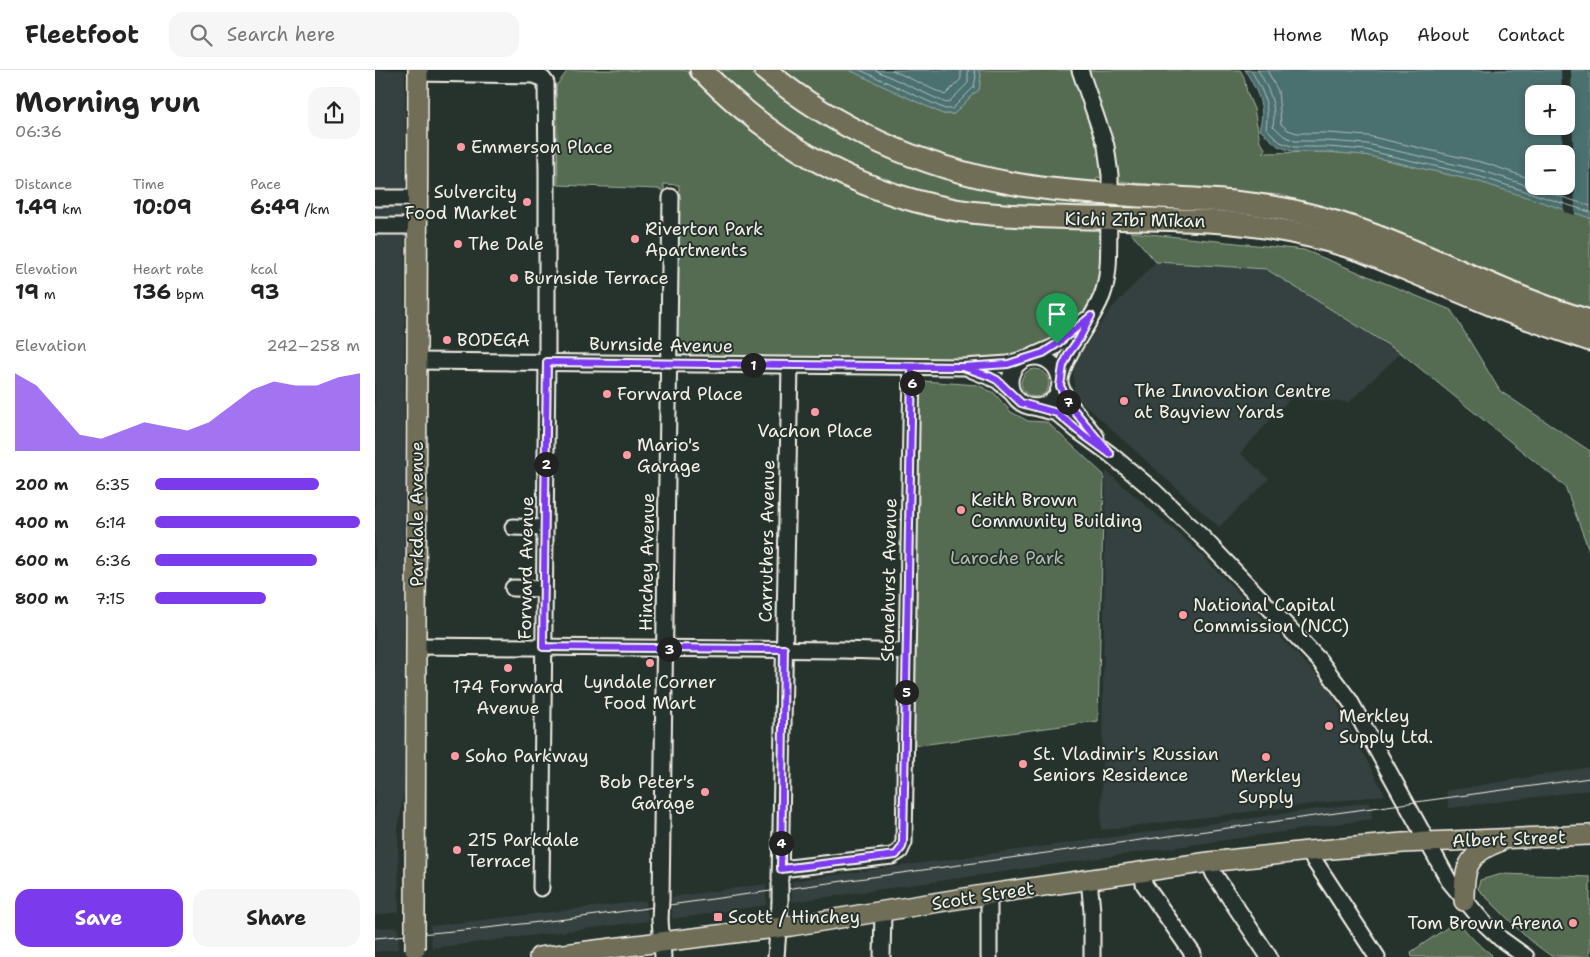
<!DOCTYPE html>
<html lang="en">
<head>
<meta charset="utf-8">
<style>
	body { margin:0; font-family:"Shantell Sans",sans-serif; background:#f6f6f6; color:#222; height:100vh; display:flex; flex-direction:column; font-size:19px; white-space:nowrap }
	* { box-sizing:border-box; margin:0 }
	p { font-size:16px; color:#767676 }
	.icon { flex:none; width:28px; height:28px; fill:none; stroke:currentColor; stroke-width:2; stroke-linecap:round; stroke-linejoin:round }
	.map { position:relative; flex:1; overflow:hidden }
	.drawer { display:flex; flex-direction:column; background:#fff; width:375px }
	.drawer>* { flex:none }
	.buttons { position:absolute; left:1150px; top:15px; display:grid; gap:10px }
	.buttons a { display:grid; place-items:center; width:50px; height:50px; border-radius:10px; background:#fff; box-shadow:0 2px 8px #0003; font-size:25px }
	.pin { position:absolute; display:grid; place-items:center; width:42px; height:42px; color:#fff; margin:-51px -21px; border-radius:50% 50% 50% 0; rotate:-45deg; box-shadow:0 0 5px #0007 }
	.pin .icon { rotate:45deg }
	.km { position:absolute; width:25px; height:25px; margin:-12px; border-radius:50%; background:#222; color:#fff; font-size:14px; line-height:25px; text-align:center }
	.round { display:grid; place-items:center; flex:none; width:52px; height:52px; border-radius:15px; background:#f6f6f6 }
	.headline { display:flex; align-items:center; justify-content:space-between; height:85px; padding:0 15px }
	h1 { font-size:28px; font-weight:700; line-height:38px }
	.metrics { display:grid; grid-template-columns:repeat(3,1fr); gap:8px; height:85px; padding:5px 15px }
	.metrics div { display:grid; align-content:center }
	.metrics b { font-size:21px; font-weight:700 }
	.metrics small { font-size:14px; font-weight:400 }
	.metrics p { font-size:14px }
	.chart { height:140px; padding:10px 15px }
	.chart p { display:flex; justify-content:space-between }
	.chart svg { width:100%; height:90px; margin-top:5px; fill:#7c3aed; opacity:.7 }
	.cta { display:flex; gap:10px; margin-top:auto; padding:10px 15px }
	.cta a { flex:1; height:58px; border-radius:15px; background:#7c3aed; color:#fff; font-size:20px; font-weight:700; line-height:58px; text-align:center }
	.cta a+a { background:#f6f6f6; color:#222 }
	ul { padding:0 15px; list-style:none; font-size:16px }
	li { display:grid; grid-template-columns:80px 60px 1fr; align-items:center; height:38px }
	li i { height:12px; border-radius:6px; background:#7c3aed }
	header { display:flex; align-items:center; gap:30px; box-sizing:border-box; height:70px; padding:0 25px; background:#fff; border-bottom:1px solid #e0e0e0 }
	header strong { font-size:24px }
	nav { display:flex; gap:28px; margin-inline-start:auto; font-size:18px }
	.search { width:350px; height:45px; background:#f6f6f6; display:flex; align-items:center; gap:12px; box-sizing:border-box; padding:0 18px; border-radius:15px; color:#767676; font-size:19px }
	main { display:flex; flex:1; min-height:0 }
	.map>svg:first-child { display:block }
</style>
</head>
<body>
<header>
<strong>Fleetfoot</strong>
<div class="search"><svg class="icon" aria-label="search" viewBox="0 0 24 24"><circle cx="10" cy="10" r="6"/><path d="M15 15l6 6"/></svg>Search here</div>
<nav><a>Home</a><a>Map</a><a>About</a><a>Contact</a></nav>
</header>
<main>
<section class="drawer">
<div class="headline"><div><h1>Morning run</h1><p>06:36</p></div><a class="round"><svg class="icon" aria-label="share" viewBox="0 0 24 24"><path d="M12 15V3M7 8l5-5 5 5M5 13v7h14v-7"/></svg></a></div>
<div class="metrics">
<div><p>Distance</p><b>1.49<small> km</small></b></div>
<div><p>Time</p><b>10:09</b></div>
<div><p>Pace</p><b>6:49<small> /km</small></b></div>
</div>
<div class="metrics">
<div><p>Elevation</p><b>19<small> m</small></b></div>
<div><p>Heart rate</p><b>136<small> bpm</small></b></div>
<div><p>kcal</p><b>93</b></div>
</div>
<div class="chart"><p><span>Elevation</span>242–258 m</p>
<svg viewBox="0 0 160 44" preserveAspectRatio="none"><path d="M0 44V6L10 12L20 24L30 36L40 38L50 34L60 30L70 32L80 34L90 30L100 22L110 14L120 10L130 12L140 12L150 8L160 6V44z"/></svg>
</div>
<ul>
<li><b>200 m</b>6:35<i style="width:80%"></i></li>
<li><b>400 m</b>6:14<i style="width:100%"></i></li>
<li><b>600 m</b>6:36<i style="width:79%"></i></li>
<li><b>800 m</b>7:15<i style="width:54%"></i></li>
</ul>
<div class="cta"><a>Save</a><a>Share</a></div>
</section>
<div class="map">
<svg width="1215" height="887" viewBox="0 0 1215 887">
	<rect width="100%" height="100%" fill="#26332d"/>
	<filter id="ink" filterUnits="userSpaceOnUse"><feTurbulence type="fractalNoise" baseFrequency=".02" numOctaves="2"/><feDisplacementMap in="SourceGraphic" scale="10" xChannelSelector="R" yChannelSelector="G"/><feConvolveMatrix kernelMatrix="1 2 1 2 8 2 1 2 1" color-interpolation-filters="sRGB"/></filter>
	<g filter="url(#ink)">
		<g fill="#364040">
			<polygon points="0,0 30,0 30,6 29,720 23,759 24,842 0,845"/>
			<polygon points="781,192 891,199 1026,283 974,332 916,328 865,383 894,409 844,457 699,325 699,293 736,239"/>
			<polygon points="731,401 820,478 954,618 1010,725 726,760"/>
			<polygon points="1215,697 1215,720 1074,738 1071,721"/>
			<polygon points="995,732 997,749 417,832 417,812 430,809"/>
			<polygon points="391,814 391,835 297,849 297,827"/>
			<polygon points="271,831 273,851 57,878 55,856"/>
			<polygon points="23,857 24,879 0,882 0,858"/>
		</g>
		<g fill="#556c52" stroke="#a4ae9d">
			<path d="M 193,0 L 311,0 L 333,21 L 470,115 L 725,157 C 726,173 727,188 724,204 C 720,229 702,256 680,270 C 673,275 642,286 633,287 C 626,289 617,288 610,289 L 301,288 L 304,115 L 289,114 L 289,121 L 282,119 L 183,115 L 181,16 Z"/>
			<polygon points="339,0 474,0 568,44 579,44 598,24 604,20 606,4 603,0 865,0 869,7 872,23 879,39 885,71 891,80 888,83 952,82 990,85 1105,112 1215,147 1215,239 1179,229 1008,156 906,125 758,113 722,107 713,141 581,133 492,106 413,65"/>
			<polygon points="755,162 929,180 1076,240 1125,321 1215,381 1215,483 1190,416 1026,283 891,199 781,192"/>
			<circle cx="660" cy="313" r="14"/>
			<polygon points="548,311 603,315 619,323 636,342 653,351 672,352 729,405 723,651 538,676 536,510 542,320"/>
			<polygon points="1127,804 1215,807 1215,887 1176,886 1152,868 1103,819 1105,810"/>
			<polygon points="1082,851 1100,871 1117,885 1115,887 1037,887 1036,882"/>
		</g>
		<g fill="#4b6f70" stroke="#8fa3a0" fill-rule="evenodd">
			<polygon points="474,0 603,0 606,4 604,20 598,24 579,44 568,44"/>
			<path d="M 870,0 L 1215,0 L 1215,148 L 1105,112 L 990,85 L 952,82 L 919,82 L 903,76 L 884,59 C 892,37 881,19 870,0 ZM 1159,24 L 1191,24 L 1191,56 L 1159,56 ZM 1159,84 L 1191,84 L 1191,116 L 1159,116 Z"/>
		</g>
		<polygon fill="#26332d" points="1186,0 1196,0 1200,145 1189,142 1188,116 1191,116 1191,84 1188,84 1187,56 1191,56 1191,24 1187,24"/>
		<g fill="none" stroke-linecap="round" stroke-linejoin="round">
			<g stroke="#b0bdb8" stroke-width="1">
				<polyline points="485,0 570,39 577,39 599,17 601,6 599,0"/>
				<polyline points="500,0 571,33 574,32 593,13 593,0"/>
				<polyline points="517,0 570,25 586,9 586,0"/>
				<path d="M 876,0 C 888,21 895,34 891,58 L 905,72 L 919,77 L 952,77 L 991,80 L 1106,107 L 1215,142"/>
				<path d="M 883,0 C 893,17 902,35 898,56 L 909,66 L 920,71 L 953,71 L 992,74 L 1108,101 L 1215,136"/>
				<polyline points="892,0 903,21 906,54 913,60 922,63 953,63 993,66 1110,93 1159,110"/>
			</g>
			<defs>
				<g id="minor">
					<polyline points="705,0 731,76 735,105 735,124"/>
					<polyline points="43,3 160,5 168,9 171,13 172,105 172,292 166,818"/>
					<polyline points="0,128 43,128"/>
					<polyline points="0,156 43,156"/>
					<circle cx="660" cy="312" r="25"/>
					<polyline points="656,287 679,277 711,250"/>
					<polyline points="42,291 589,297 633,294 649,289"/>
					<polyline points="595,299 622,310 639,325"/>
					<path d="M 685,308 C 693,278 715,255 727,226 C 736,203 733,174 734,149"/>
					<polyline points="685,315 692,331 721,367"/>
					<polyline points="659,337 682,343 702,360 735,384 778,420 829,469 944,590 975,631 1074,811 1110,854 1126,869 1151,887"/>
					<polyline points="138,457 170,458"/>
					<polyline points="138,518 169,519"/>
					<polyline points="42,576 467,580 531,582"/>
					<polyline points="933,781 1002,887"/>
					<polyline points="834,792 839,804 894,887"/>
					<polyline points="406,799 517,786 525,781 529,772 537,297"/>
					<polyline points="768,802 769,814 818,884"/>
					<polyline points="405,809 415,295"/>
					<polyline points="714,809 717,841 717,887"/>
					<polyline points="286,829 296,127"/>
					<polyline points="285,850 288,887"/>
					<polyline points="401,887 405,833"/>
					<polyline points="507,887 508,841"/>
					<polyline points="614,887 614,824"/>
				</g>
				<g id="major">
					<path d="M 1089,831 C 1089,800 1091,784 1124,772"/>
					<polyline points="40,850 43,0"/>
					<polyline points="164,887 416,856 614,824 834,792 933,781 1028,773 1215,765"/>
				</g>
				<g id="highway">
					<path d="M 326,0 C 397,72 475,120 576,139 C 601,144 626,145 651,146 C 712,149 773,148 833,151 C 885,154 935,164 985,180 L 1134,242 L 1215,270"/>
					<path d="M 390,0 C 459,58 546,97 635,113 C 667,119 702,122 735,124 C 799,129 865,128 927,143 C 1027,166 1116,223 1215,251"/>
				</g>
			</defs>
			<use href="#minor" stroke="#f4f1e8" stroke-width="19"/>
			<use href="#major" stroke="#f4f1e8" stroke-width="22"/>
			<use href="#highway" stroke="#f4f1e8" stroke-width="25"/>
			<use href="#minor" stroke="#26332d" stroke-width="15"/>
			<use href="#major" stroke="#716e59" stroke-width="19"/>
			<use href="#highway" stroke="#716e59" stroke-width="21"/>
			<polyline stroke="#f4f1e8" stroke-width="1" points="0,868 111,858 200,848 1215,708"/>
			<defs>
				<g id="minor-bridge">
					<polyline points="405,833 405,813"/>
					<polyline points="285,850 286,829"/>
				</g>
				<polyline id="major-bridge" points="40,850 40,879"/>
			</defs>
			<use href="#minor-bridge" stroke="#f4f1e8" stroke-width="19" stroke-linecap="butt"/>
			<use href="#major-bridge" stroke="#f4f1e8" stroke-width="22" stroke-linecap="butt"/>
			<use href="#minor-bridge" stroke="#26332d" stroke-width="15"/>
			<use href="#major-bridge" stroke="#716e59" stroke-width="19"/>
		</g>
	</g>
	<g fill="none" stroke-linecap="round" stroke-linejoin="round" filter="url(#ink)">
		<defs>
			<polyline id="route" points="682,274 668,283 633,294 588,297 172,292 168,577 409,579 406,799 521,785 527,777 528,772 537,297 588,297 614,306 622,310 646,333 682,343 702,360 735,384 697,338 685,316 688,296 694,283 704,269 716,246 682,274"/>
		</defs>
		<use href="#route" stroke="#fff" stroke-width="10"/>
		<use href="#route" stroke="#7c3aed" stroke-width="6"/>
	</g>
	<g fill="#ff9aa2" stroke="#26332d" stroke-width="2">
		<circle cx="86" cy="77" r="5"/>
		<circle cx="152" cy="132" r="5"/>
		<circle cx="260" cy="169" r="5"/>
		<circle cx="83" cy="174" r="5"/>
		<circle cx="139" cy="208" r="5"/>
		<circle cx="72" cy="270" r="5"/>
		<circle cx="232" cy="324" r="5"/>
		<circle cx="749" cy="331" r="5"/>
		<circle cx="440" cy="342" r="5"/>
		<circle cx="252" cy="385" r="5"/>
		<circle cx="586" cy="440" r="5"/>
		<circle cx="808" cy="545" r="5"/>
		<circle cx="275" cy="593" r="5"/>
		<circle cx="133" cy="598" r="5"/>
		<circle cx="954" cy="656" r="5"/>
		<circle cx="80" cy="686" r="5"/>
		<circle cx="891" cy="687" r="5"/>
		<circle cx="648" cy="694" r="5"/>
		<circle cx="330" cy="722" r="5"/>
		<circle cx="82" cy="780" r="5"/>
		<rect x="338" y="842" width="10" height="10" rx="2.5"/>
		<circle cx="1198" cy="853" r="5"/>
	</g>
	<g text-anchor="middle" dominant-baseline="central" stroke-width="4" stroke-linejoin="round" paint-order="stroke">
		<g font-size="18" fill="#f4f1e8" stroke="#26332d" text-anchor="start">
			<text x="96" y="77">Emmerson Place</text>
			<text x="142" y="122" text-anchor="end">Sulvercity<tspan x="142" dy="21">Food Market</tspan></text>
			<text x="270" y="159">Riverton Park<tspan x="270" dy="21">Apartments</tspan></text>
			<text x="93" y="174">The Dale</text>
			<text x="149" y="208">Burnside Terrace</text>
			<text x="82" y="270">BODEGA</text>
			<text x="759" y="321">The Innovation Centre<tspan x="759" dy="21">at Bayview Yards</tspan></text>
			<text x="242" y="324">Forward Place</text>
			<text x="440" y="361" text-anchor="middle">Vachon Place</text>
			<text x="262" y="375">Mario's<tspan x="262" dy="21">Garage</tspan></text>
			<text x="596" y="430">Keith Brown<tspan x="596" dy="21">Community Building</tspan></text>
			<text x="818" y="535">National Capital<tspan x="818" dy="21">Commission (NCC)</tspan></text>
			<text x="275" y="612" text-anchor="middle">Lyndale Corner<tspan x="275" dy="21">Food Mart</tspan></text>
			<text x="133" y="617" text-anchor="middle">174 Forward<tspan x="133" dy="21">Avenue</tspan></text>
			<text x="964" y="646">Merkley<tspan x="964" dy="21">Supply Ltd.</tspan></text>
			<text x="658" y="684">St. Vladimir's Russian<tspan x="658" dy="21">Seniors Residence</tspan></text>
			<text x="90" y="686">Soho Parkway</text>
			<text x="891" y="706" text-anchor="middle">Merkley<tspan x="891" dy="21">Supply</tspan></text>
			<text x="320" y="712" text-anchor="end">Bob Peter's<tspan x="320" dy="21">Garage</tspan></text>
			<text x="92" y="770">215 Parkdale<tspan x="92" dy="21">Terrace</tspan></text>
			<text x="353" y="847">Scott / Hinchey</text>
			<text x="1188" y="853" text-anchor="end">Tom Brown Arena</text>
		</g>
		<g font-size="18" fill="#f4f1e8" stroke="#26332d">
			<text transform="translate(760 150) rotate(1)">Kichi Zībī Mīkan</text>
			<text transform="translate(286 275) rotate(1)">Burnside Avenue</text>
			<text transform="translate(42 444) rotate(-90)">Parkdale Avenue</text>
			<text transform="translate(392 471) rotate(-89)">Carruthers Avenue</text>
			<text transform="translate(272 492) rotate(-89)">Hinchey Avenue</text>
			<text transform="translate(151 498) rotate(-89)">Forward Avenue</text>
			<text transform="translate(514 510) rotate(-89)">Stonehurst Avenue</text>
			<text transform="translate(1134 769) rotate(-2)">Albert Street</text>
			<text transform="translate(608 826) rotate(-9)">Scott Street</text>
		</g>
		<g font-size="18" fill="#b4bcac" stroke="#26332d">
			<text x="632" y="488">Laroche Park</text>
		</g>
	</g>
</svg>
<div class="buttons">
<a>+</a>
<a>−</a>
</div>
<div class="pin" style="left:682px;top:274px;background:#1e9e55"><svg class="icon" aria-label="arrive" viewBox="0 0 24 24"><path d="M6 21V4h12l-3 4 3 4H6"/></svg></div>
<b class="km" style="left:378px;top:295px">1</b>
<b class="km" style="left:171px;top:394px">2</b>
<b class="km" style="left:294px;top:579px">3</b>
<b class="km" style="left:406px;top:773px">4</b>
<b class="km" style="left:531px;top:622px">5</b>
<b class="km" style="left:537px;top:313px">6</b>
<b class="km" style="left:693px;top:332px">7</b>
</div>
</main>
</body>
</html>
